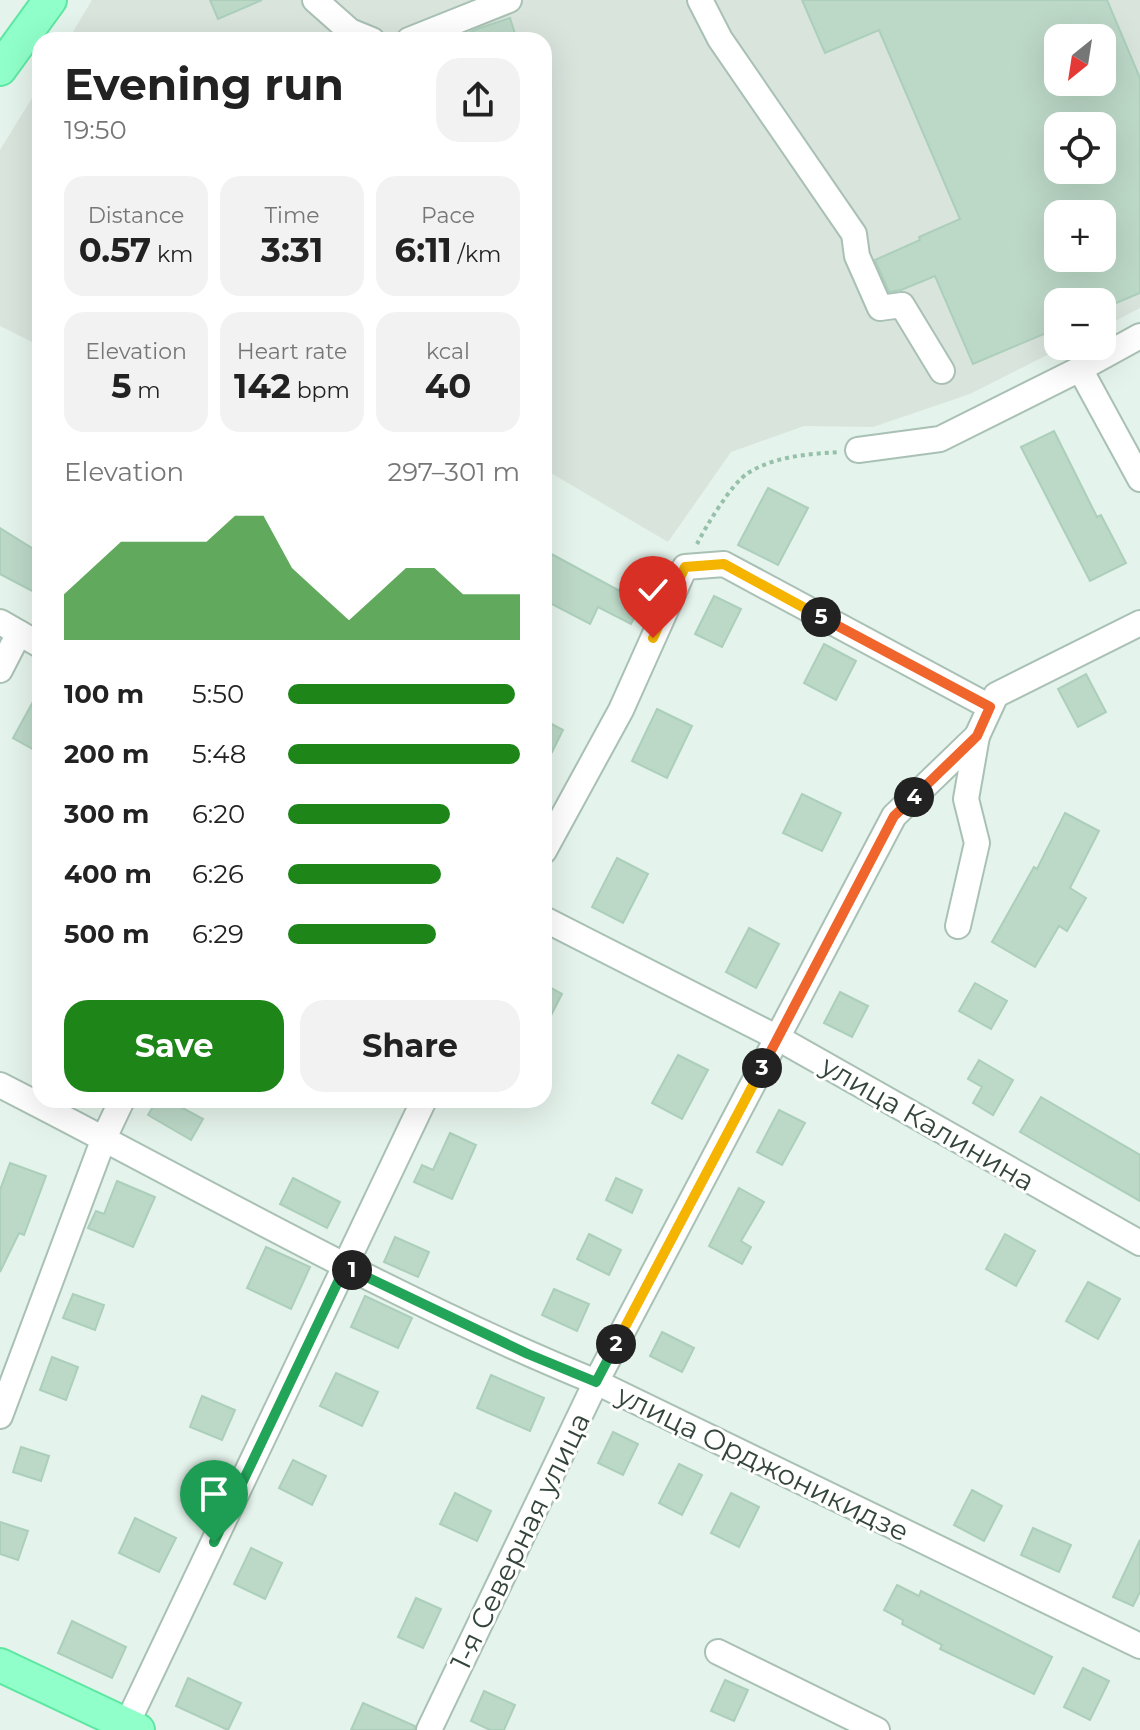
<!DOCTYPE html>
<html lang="en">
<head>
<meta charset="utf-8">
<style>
	body { margin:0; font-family:Montserrat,sans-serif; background:#f2f2f2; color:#222; height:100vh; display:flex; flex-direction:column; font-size:30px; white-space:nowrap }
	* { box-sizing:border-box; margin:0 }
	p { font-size:26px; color:#767676 }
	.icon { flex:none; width:44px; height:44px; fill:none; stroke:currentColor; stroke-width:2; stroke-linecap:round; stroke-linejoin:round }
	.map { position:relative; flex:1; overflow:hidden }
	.drawer { position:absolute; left:32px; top:32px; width:520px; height:1076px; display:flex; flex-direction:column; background:#fff; border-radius:24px; box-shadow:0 8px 32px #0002 }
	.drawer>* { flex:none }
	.needle { width:52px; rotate:210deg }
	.buttons { position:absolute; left:1044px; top:24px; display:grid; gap:16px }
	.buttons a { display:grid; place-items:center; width:72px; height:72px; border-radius:16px; background:#fff; box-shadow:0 8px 32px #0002; font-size:40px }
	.pin { position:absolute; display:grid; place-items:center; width:68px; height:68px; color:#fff; margin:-82px -34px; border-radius:50% 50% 50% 0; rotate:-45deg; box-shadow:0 0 8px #0007 }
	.pin .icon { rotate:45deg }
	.km { position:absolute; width:40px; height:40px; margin:-20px; border-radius:50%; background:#222; color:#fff; font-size:22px; line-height:40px; text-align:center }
	.round { display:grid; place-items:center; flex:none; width:84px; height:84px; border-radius:24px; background:#f2f2f2 }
	.headline { display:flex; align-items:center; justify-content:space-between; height:136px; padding:0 32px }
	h1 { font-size:44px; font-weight:700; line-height:60px }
	.stats { display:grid; grid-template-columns:repeat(3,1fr); gap:12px; height:136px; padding:8px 32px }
	.stats div { display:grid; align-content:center; border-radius:20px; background:#f2f2f2; text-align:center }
	.stats b { font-size:34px; font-weight:700 }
	.stats small { font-size:22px; font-weight:400 }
	.stats p { font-size:22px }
	.chart { height:224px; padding:16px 32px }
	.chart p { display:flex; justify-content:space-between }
	.chart svg { width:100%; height:144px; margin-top:8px; fill:#1e8519; opacity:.7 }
	.button { display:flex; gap:16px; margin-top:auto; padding:16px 32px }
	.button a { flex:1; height:92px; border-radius:24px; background:#1e8519; color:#fff; font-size:32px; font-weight:700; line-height:92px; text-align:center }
	.button a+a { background:#f2f2f2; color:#222 }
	ul { padding:0 32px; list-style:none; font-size:26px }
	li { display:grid; grid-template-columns:128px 96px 1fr; align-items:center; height:60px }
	li i { height:20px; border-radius:10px; background:#1e8519 }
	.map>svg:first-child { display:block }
</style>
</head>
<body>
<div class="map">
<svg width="1140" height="1730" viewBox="0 0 1140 1730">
	<rect width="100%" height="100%" fill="#e4f3eb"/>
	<g fill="#d9e4dd" fill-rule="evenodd">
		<path d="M 92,0 L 1140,0 L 1140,308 L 1102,328 L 1102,302 L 1058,302 L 1058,346 L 1065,346 L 970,394 L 873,427 L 804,426 L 731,452 L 668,542 L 544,469 L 544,40 L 68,40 ZM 1058,38 L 1102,38 L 1102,82 L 1058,82 ZM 1058,126 L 1102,126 L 1102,170 L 1058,170 ZM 1058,214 L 1102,214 L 1102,258 L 1058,258 Z"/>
		<polygon points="40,85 40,346 0,326 0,150"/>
	</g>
	<g fill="#bcd8c7" stroke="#accfbb" stroke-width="2" fill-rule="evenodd">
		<polygon points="210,0 262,0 218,19"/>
		<path d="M 802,0 L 1107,0 L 1140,78 L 1140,293 L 1102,309 L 1102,302 L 1058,302 L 1058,328 L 973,364 L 935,276 L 901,290 L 889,292 L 875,260 L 920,240 L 919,237 L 960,219 L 879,30 L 825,53 ZM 1058,38 L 1102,38 L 1102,82 L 1058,82 ZM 1058,126 L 1102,126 L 1102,170 L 1058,170 ZM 1058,214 L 1102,214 L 1102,258 L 1058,258 Z"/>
		<polygon points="510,18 517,40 454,40 477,29"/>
		<polygon points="1054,431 1097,517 1101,515 1126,563 1090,581 1021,447"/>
		<polygon points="768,488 808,508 778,565 738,545"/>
		<polygon points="0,528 40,553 40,595 0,574"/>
		<polygon points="544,550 642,603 631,624 598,607 590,624 544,600"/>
		<polygon points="714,596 741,609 722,647 695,634"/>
		<polygon points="824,644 856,661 836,700 804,683"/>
		<polygon points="1086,674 1106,712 1078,727 1058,689"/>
		<polygon points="40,689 40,753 13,738"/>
		<polygon points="657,709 692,726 667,778 632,761"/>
		<polygon points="544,720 563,730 544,768"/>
		<polygon points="802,794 841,813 822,851 783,833"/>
		<polygon points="1065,813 1099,831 1070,888 1086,898 1067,931 1059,926 1035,967 992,942 1034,867 1037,869"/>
		<polygon points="617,858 648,874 623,923 592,907"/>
		<polygon points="749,928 779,944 756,988 726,972"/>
		<polygon points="975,983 1007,1001 991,1029 959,1011"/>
		<polygon points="544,984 562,994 544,1029"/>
		<polygon points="840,992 868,1006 852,1037 824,1023"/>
		<polygon points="678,1055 708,1070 682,1119 652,1103"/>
		<polygon points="979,1060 1013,1080 993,1115 973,1103 982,1087 968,1079"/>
		<polygon points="1041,1097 1140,1155 1140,1201 1020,1132"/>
		<polygon points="157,1100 168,1100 203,1119 191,1140 148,1115"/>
		<polygon points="779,1110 805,1123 782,1165 757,1152"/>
		<polygon points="450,1133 476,1145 452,1199 414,1182 422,1165 433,1170"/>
		<polygon points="10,1163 46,1176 24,1235 19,1233 0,1272 0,1190"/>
		<polygon points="293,1178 340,1202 327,1228 280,1204"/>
		<polygon points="616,1178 642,1190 632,1213 606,1200"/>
		<polygon points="117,1181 155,1197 133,1247 88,1228 96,1211 104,1214"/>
		<polygon points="739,1188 764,1202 741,1241 751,1247 742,1264 709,1246"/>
		<polygon points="589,1234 621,1250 609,1275 577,1259"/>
		<polygon points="1005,1234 1035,1251 1016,1286 986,1269"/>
		<polygon points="395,1237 429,1252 418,1277 384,1262"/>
		<polygon points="266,1247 310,1267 291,1309 247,1288"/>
		<polygon points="1088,1282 1120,1299 1098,1339 1066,1321"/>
		<polygon points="554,1289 589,1304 577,1331 542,1315"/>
		<polygon points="73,1294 104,1305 95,1330 63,1318"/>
		<polygon points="365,1296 412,1318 398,1348 351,1327"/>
		<polygon points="662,1332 694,1348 682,1372 650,1356"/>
		<polygon points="52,1357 78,1367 66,1400 40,1390"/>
		<polygon points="336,1373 378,1392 362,1426 320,1406"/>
		<polygon points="491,1375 544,1398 530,1431 477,1408"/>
		<polygon points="202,1396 235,1410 222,1440 190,1427"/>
		<polygon points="613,1432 638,1444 623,1475 598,1463"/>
		<polygon points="21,1447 49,1456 41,1481 13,1472"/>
		<polygon points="293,1460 326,1476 312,1505 279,1488"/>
		<polygon points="679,1464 702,1475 682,1515 659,1503"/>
		<polygon points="972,1490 1002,1506 984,1541 954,1525"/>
		<polygon points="455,1493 491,1511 477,1541 440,1524"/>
		<polygon points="731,1493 759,1507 739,1547 711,1533"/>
		<polygon points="135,1518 176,1538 159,1572 119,1553"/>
		<polygon points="0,1522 28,1531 18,1560 0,1554"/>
		<polygon points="1033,1528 1071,1545 1059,1572 1021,1555"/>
		<polygon points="1140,1540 1140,1592 1133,1606 1113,1597"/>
		<polygon points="251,1548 282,1563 265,1599 234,1584"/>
		<polygon points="897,1585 919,1596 921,1591 1052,1657 1034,1694 940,1649 942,1645 902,1624 903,1620 884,1610"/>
		<polygon points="416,1598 441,1609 423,1648 398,1637"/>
		<polygon points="72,1621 126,1647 112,1678 58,1653"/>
		<polygon points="1083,1668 1109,1681 1090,1720 1064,1707"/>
		<polygon points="188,1678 241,1703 228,1730 176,1706"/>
		<polygon points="725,1680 748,1690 734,1721 711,1711"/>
		<polygon points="484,1691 515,1705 504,1730 490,1730 471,1721"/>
		<polygon points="363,1703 415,1726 414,1730 351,1730"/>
	</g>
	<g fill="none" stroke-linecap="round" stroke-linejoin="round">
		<defs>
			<g id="minor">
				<polyline points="315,0 350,31 372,40"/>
				<polyline points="700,0 720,39 854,234 857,256 880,308 902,305 942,371"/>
				<polyline points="409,40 509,0"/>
				<polyline points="1080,369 1140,479"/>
				<polyline points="858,450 940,439 1080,369 1140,336"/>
				<polyline points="0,622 40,645"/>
				<polyline points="0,670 19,633"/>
				<polyline points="544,851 621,710 685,567 724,564 990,707"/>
				<polyline points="544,919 778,1038 1140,1243"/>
				<polyline points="958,926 977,843 966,799 977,736"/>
				<path d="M 0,1085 C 198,1186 390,1298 596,1382 L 1140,1646"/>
				<polyline points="0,1416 104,1138 122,1100"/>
				<polyline points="718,1652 877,1730"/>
				<polyline points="124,1730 424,1100"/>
				<polyline points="429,1730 596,1382 894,816 977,736 996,695 1140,623"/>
			</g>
			<g id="major">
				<polyline points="0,69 50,0"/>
				<polyline points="0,1665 138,1730"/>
			</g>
		</defs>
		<use href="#minor" stroke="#a9c1b4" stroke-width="28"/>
		<use href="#major" stroke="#5de7a2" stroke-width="36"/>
		<path stroke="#97c0aa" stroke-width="4" stroke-dasharray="4 4" stroke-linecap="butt" d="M 697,544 C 706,526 732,483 748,473 C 775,456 809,454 839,452"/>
		<use href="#minor" stroke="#fff" stroke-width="24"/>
		<use href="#major" stroke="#90ffca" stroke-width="32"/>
	</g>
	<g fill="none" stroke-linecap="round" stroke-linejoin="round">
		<defs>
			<polyline id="split-1" points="214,1542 345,1267 352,1270"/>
			<polyline id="split-2" points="352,1270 528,1354 596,1382 616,1344"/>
			<polyline id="split-3" points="616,1344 762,1068"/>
			<polyline id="split-4" points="762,1068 894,816 914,797"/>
			<polyline id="split-5" points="821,617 990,707 977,736 914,797"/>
			<polyline id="split-6" points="653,638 685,567 724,564 821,617"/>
		</defs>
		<use href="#split-1" stroke="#fff" stroke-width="16"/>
		<use href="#split-2" stroke="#fff" stroke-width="16"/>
		<use href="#split-3" stroke="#fff" stroke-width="16"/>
		<use href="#split-4" stroke="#fff" stroke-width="16"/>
		<use href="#split-5" stroke="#fff" stroke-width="16"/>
		<use href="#split-6" stroke="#fff" stroke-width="16"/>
		<use href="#split-1" stroke="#22a559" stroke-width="10"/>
		<use href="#split-2" stroke="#22a559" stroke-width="10"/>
		<use href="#split-3" stroke="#f5b400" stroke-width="10"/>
		<use href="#split-4" stroke="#f0652b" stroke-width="10"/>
		<use href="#split-5" stroke="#f0652b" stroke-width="10"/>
		<use href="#split-6" stroke="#f5b400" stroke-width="10"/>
	</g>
	<g text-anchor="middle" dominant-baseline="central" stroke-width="6" stroke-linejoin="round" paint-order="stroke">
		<g font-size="28" fill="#34453b" stroke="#fff">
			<text transform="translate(928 1123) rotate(30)">улица Калинина</text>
			<text transform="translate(763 1463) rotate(26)">улица Орджоникидзе</text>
			<text transform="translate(520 1541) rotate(-64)">1-я Северная улица</text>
		</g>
	</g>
</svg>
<div class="buttons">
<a><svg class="needle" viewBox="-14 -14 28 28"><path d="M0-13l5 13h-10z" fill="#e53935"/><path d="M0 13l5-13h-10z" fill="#767676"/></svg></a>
<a><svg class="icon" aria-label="locate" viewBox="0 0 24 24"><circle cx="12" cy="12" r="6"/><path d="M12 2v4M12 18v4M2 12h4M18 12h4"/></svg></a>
<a>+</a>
<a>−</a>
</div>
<div class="pin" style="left:214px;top:1542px;background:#1e9e55"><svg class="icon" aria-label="arrive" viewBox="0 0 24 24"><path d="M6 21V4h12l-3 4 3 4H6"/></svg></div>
<div class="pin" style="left:653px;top:638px;background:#d93025"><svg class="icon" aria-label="check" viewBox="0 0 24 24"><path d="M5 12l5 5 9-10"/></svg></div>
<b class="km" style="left:352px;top:1270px">1</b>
<b class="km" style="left:616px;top:1344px">2</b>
<b class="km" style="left:762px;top:1068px">3</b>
<b class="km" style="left:914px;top:797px">4</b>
<b class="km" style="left:821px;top:617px">5</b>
<section class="drawer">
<div class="headline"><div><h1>Evening run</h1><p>19:50</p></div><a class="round"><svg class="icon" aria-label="share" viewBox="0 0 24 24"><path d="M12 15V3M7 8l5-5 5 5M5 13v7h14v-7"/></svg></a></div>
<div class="stats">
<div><p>Distance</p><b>0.57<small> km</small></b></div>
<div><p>Time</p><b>3:31</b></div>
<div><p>Pace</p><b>6:11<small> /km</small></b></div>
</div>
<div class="stats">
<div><p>Elevation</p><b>5<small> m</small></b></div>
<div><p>Heart rate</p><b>142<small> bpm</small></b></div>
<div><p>kcal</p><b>40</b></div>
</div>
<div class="chart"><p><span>Elevation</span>297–301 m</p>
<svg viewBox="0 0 160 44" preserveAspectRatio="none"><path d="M0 44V30L10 22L20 14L30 14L40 14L50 14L60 6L70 6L80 22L90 30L100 38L110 30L120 22L130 22L140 30L150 30L160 30V44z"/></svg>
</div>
<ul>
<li><b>100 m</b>5:50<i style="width:98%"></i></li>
<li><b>200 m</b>5:48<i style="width:100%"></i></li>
<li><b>300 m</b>6:20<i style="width:70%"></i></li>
<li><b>400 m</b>6:26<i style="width:66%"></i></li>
<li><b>500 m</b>6:29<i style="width:64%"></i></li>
</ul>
<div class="button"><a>Save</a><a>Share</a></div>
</section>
</div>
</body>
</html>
